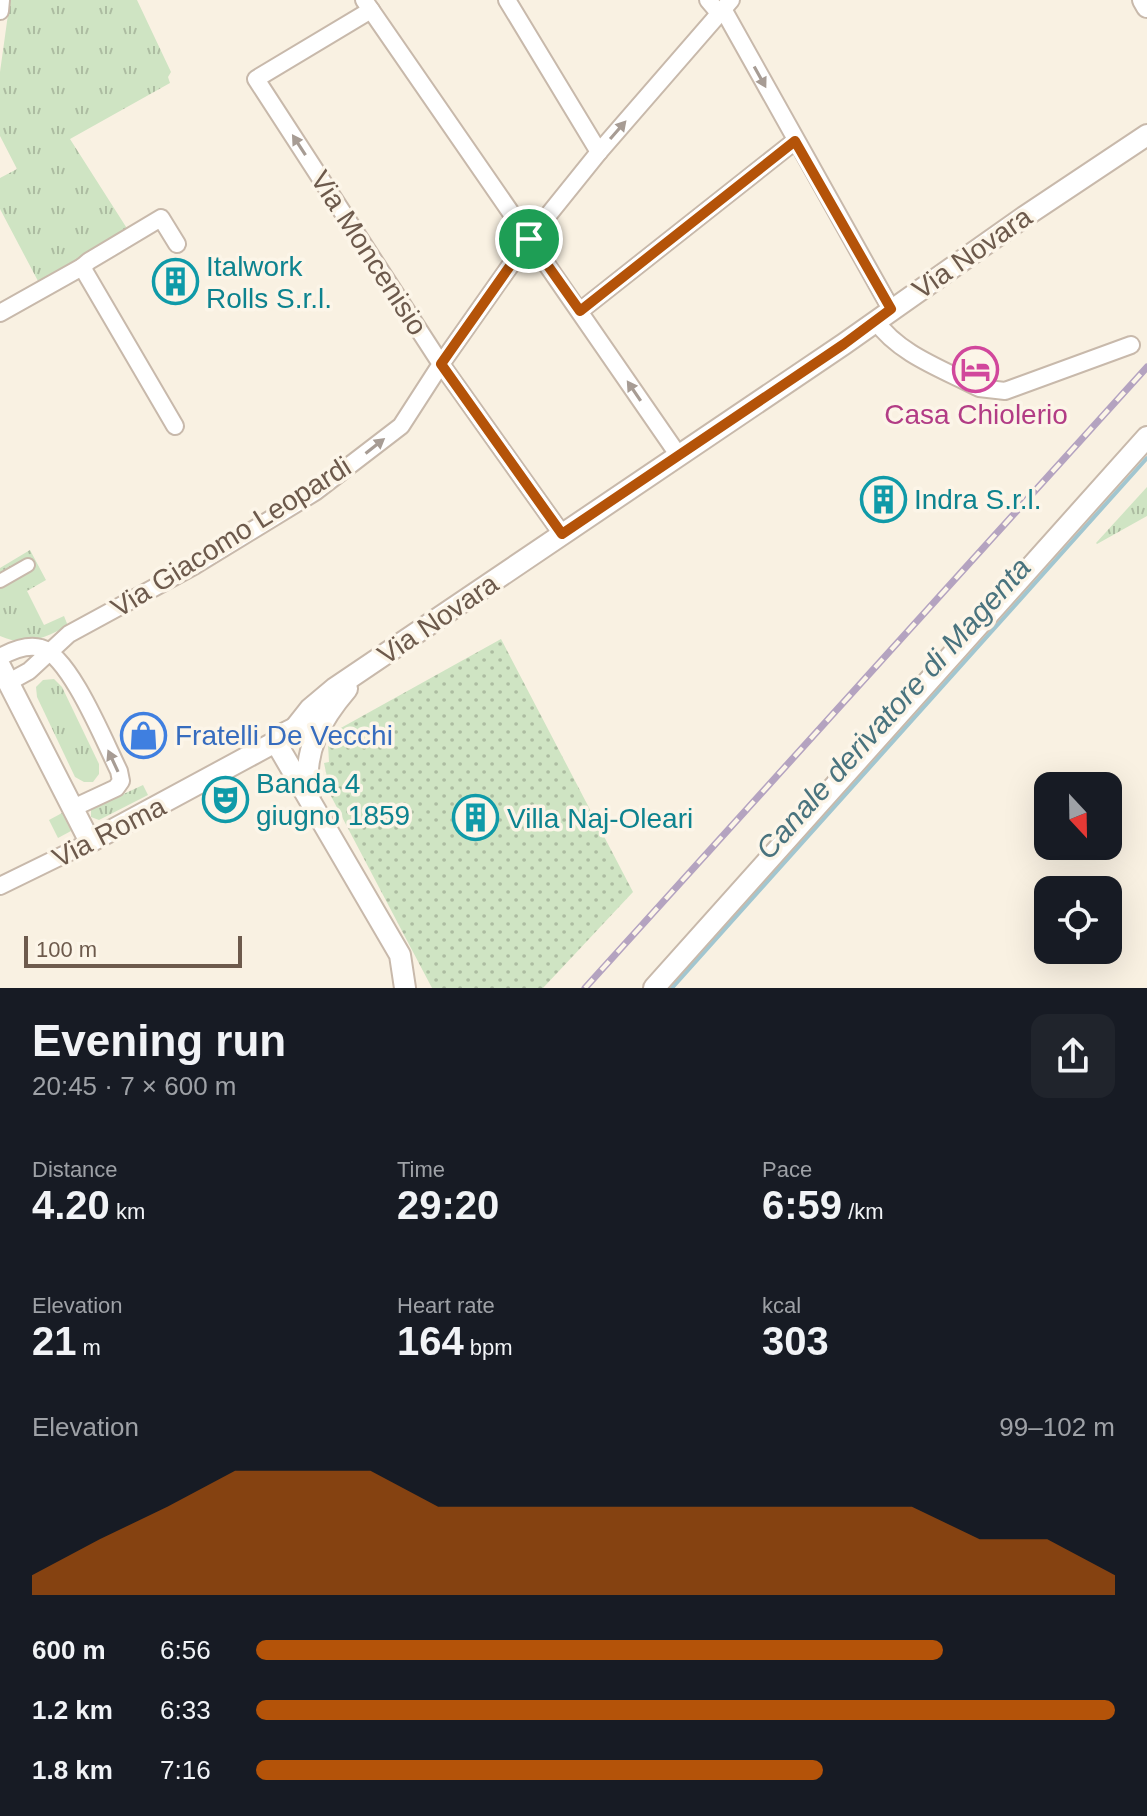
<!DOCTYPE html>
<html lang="en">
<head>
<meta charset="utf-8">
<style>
	body { margin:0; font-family:Arial,sans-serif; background:#20242c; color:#f1f3f6; height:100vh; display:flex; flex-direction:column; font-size:30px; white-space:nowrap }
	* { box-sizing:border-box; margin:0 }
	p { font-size:26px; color:#9ea1a6 }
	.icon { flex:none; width:44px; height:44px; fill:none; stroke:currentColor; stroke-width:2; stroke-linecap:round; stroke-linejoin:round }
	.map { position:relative; height:988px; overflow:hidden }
	.panel { display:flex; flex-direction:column; background:#171b24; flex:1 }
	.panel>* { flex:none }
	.needle { width:52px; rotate:158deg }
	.fabs { position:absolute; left:1034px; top:772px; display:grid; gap:16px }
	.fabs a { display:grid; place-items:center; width:88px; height:88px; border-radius:16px; background:#171b24; box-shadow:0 8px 32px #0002; font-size:40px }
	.scale { position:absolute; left:24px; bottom:20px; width:218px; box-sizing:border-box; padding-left:8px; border:4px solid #6d5a4c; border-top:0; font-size:22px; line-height:28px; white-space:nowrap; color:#6d5a4c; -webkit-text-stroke:6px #fcf5e8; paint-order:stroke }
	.pin { position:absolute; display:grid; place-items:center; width:68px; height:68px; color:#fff; margin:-34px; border:4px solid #fff; border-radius:50%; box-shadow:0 2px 8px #0007 }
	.round { display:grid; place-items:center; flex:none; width:84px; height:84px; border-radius:16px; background:#20242c }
	.summary { display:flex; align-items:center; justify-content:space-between; height:136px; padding:0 32px }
	h1 { font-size:44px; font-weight:700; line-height:60px }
	.figures { display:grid; grid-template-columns:repeat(3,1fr); gap:12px; height:136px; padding:8px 32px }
	.figures div { display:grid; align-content:center }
	.figures b { font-size:40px; font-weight:700 }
	.figures small { font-size:22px; font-weight:400 }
	.figures p { font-size:22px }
	.chart { height:224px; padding:16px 32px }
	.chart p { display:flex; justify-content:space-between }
	.chart svg { width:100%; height:144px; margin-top:8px; fill:#b45309; opacity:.7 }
	ul { padding:0 32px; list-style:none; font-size:26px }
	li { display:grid; grid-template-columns:128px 96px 1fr; align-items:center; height:60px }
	li i { height:20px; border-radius:10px; background:#b45309 }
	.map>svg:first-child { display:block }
</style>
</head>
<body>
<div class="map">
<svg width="1147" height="988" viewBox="0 0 1147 988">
	<defs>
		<pattern id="grass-tufts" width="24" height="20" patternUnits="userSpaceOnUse" patternTransform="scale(2)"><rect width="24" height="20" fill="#cfe4c3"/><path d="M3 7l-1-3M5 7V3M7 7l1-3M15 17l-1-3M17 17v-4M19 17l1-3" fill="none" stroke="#acbca1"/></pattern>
		<pattern id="park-dots" width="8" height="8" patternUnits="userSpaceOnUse" patternTransform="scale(2)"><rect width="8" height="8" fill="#cfe4c3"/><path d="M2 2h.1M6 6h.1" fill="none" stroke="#acbca1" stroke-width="1.8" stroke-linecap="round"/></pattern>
	</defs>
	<rect width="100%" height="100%" fill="#f9f1e2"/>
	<g fill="url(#grass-tufts)">
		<polygon points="10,0 137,0 171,72 168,77 170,83 70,139 128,230 38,281 0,209 0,178 17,169 0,136 0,72"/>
		<polygon points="1147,487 1147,516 1097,544 1096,543"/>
		<path d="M 30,550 L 46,580 L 27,591 L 44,625 L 64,616 L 68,626 C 45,637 26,648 0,636 L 0,568 Z"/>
		<polygon points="54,679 62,687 99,764 99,774 93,782 84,782 75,777 37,697 36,687 43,680"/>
		<polygon points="143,785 148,795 99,820 91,817 91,809"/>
		<polygon points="62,813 71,831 58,838 49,820"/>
	</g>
	<polygon fill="url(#park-dots)" points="501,639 633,892 543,988 432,988 322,779 327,777 324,763 329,762 328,744 333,742 330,734"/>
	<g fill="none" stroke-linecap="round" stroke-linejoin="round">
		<polyline stroke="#a1c6d0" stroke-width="4" points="672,988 1147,458"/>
		<defs>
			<polyline id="pedestrian" points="0,581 28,565"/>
			<g id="minor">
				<polyline points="364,0 679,456"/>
				<polyline points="507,0 599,152"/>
				<polyline points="708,0 719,13"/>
				<polyline points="723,9 891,309"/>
				<polyline points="371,10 256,79 441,364 562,534"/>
				<polyline points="0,11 1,0"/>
				<polyline points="82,267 175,426"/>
				<polyline points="580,311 795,141"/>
				<polyline points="0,313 82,267 89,261 161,218 177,244"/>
				<path d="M 876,321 C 898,354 945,370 979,388 L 1005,391 L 1131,345"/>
				<path d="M 0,657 C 11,651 28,644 41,648 C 70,656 105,743 119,771 L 121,781 L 116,788 L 73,808"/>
				<polyline points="9,682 29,671 69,634 194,566 315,492 401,426 441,364 529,239 599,152 731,0"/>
				<polyline points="0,886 90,842"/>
			</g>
			<g id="tertiary">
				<polyline points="1143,0 1147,7"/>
				<polyline points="0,666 90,842 279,740"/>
				<polyline points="295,728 310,709 335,688 844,344 1024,217 1147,135"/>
				<polyline points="312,745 309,735 295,728 281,735 278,746 400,955 405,988"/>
				<path d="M 310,793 C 301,753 322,718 347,689"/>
				<polyline points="654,988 1147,437"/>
			</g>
		</defs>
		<use href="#pedestrian" stroke="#c8b9ab" stroke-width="16"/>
		<use href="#minor" stroke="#c8b9ab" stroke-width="20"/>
		<use href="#tertiary" stroke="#c8b9ab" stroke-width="24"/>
		<use href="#pedestrian" stroke="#fff" stroke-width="12"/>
		<use href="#minor" stroke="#fff" stroke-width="16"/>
		<use href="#tertiary" stroke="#fff" stroke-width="20"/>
		<defs>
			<polyline id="rail" points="585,988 1147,367"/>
		</defs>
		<use href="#rail" stroke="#b4a3c0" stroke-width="7"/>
		<use href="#rail" stroke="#fcf5e8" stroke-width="4" stroke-dasharray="12" stroke-linecap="butt"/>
	</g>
	<defs><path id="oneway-solid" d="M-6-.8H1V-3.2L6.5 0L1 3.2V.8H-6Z" transform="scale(2)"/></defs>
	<g fill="#a79c94">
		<use href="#oneway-solid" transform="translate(760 77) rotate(61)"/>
		<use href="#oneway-solid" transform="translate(618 130) rotate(-49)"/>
		<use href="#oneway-solid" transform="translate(299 145) rotate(-123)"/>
		<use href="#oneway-solid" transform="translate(634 391) rotate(-124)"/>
		<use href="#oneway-solid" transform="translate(375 446) rotate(-38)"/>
		<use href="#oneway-solid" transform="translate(113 761) rotate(-115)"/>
	</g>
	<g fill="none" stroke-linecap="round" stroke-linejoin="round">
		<defs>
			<polygon id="route" points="795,141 891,309 844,344 562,534 441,364 529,239 580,311"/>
		</defs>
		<use href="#route" stroke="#fff" stroke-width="16"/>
		<use href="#route" stroke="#b45309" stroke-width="10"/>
	</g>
	<defs>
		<symbol id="building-ring" viewBox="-11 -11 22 22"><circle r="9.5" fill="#fcf5e8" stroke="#0f9aa8" stroke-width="1.5"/><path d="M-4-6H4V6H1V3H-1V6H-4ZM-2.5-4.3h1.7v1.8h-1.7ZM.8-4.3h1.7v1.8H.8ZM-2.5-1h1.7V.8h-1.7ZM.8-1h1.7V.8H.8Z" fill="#0f9aa8"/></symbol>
		<symbol id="hotel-ring" viewBox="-11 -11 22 22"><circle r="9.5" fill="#fcf5e8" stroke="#d1479c" stroke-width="1.5"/><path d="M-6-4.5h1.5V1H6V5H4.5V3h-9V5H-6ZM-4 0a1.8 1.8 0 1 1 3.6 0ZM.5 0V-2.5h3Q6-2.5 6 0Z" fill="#d1479c"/></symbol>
		<symbol id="shop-ring" viewBox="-11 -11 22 22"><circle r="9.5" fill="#fcf5e8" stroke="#3f7fe0" stroke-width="1.5"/><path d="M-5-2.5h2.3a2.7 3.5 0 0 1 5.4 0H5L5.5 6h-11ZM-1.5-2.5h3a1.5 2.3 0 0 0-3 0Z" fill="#3f7fe0"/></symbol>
		<symbol id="theatre-ring" viewBox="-11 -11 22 22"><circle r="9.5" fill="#fcf5e8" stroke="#0f9aa8" stroke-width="1.5"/><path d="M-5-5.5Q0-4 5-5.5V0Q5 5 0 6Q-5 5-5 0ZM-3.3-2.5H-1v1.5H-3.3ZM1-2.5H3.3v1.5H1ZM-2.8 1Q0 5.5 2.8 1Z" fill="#0f9aa8"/></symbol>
	</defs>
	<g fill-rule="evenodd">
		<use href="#building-ring" x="150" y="256" width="51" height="51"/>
		<use href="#hotel-ring" x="950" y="344" width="51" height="51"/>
		<use href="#building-ring" x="858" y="474" width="51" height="51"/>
		<use href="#shop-ring" x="118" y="710" width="51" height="51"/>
		<use href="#theatre-ring" x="200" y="774" width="51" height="51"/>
		<use href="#building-ring" x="450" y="792" width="51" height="51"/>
	</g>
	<g text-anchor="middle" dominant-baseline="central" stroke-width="7" stroke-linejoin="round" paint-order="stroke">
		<g font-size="28" fill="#6d5a4c" stroke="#fcf5e8">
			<text transform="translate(369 253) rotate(57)">Via Moncenisio</text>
			<text transform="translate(972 253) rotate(-35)">Via Novara</text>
			<text transform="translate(231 537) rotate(-32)">Via Giacomo Leopardi</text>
			<text transform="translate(438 619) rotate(-34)">Via Novara</text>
			<text transform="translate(109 832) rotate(-27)">Via Roma</text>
		</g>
		<g font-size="28" fill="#0d838f" stroke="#fcf5e8" text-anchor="start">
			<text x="206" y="266">Italwork<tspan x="206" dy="32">Rolls S.r.l.</tspan></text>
			<text x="914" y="499">Indra S.r.l.</text>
			<text x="256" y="783">Banda 4<tspan x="256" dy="32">giugno 1859</tspan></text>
			<text x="507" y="818">Villa Naj-Oleari</text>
		</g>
		<g font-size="28" fill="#b23c85" stroke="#fcf5e8">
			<text x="976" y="414">Casa Chiolerio</text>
		</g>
		<g font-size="28" fill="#366cbe" stroke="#fcf5e8" text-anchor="start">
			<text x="175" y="735">Fratelli De Vecchi</text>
		</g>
		<g font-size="30" font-style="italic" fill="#49737e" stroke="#fcf5e8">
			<text transform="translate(893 708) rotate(-48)">Canale derivatore di Magenta</text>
		</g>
	</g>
</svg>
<div class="fabs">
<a><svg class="needle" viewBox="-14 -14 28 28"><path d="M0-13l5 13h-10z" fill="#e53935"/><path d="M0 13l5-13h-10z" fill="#9ea1a6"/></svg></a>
<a><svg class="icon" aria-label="locate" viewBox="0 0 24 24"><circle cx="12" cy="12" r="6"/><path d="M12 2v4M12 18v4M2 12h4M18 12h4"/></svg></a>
</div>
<div class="scale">100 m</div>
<div class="pin" style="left:529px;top:239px;background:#1e9e55"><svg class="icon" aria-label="arrive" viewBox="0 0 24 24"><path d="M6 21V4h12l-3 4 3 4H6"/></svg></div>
</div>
<section class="panel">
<div class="summary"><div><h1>Evening run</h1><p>20:45 · 7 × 600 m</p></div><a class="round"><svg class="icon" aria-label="share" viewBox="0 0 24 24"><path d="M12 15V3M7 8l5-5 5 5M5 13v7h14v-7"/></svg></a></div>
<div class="figures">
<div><p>Distance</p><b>4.20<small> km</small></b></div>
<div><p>Time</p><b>29:20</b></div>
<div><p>Pace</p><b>6:59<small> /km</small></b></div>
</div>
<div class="figures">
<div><p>Elevation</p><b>21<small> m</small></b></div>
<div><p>Heart rate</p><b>164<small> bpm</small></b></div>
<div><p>kcal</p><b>303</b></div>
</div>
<div class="chart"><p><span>Elevation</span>99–102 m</p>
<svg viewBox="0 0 160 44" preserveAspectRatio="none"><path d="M0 44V38L10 27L20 17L30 6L40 6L50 6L60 17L70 17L80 17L90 17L100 17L110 17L120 17L130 17L140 27L150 27L160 38V44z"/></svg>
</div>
<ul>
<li><b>600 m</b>6:56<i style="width:80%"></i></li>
<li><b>1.2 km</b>6:33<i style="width:100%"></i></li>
<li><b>1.8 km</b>7:16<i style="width:66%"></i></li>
</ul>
</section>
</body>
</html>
